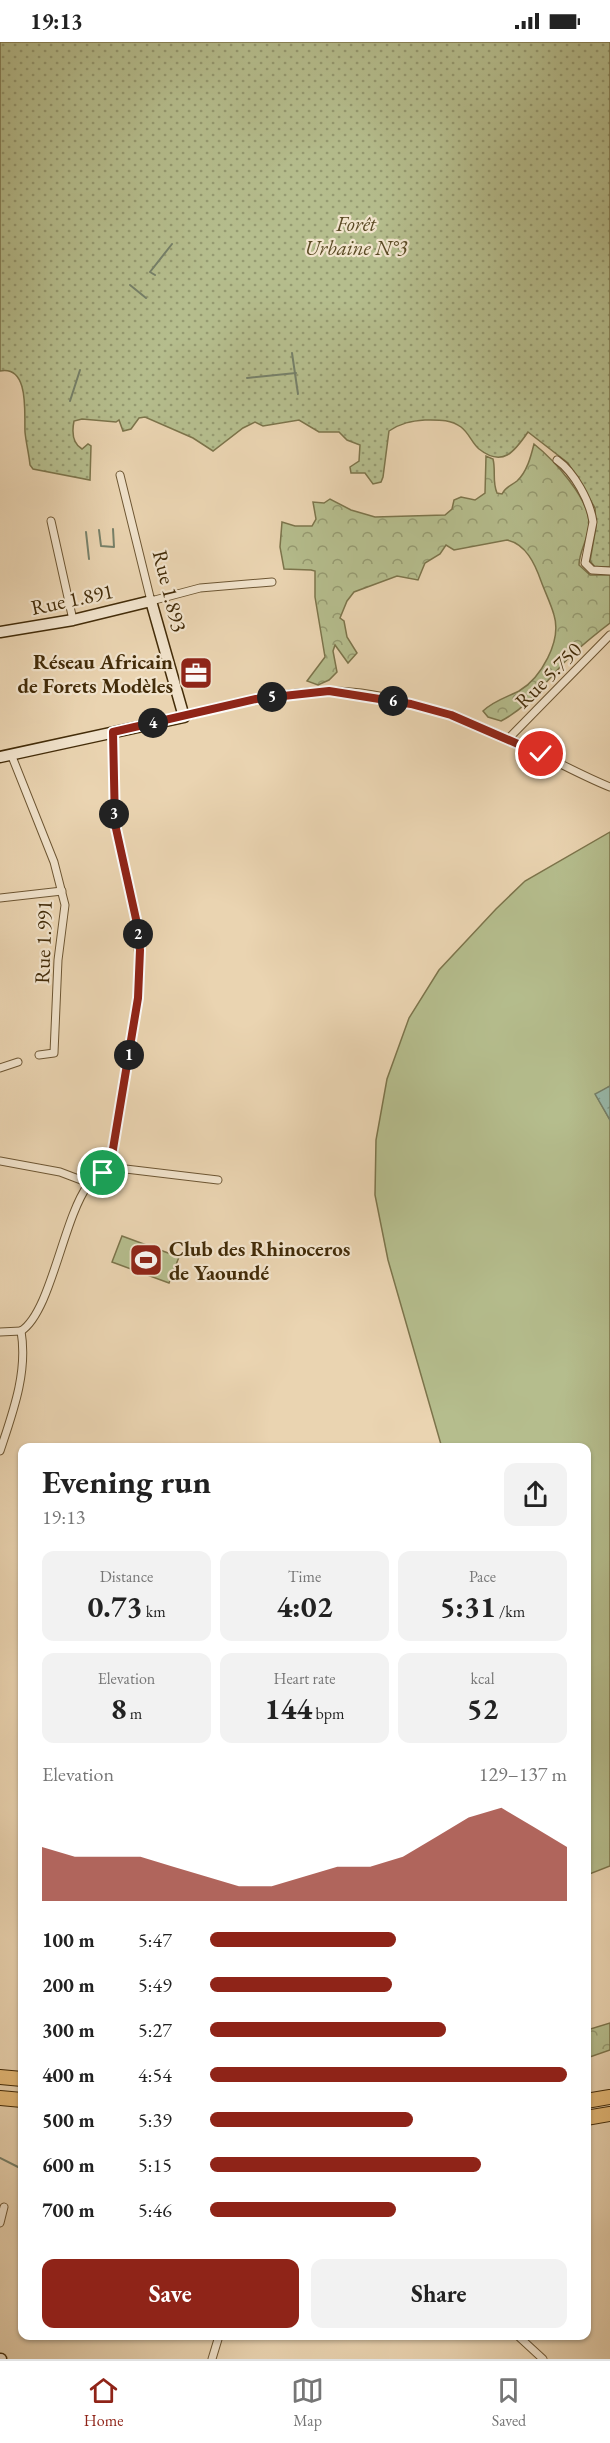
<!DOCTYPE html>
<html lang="en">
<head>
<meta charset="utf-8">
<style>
	body { margin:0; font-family:"EB Garamond",serif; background:#f2f2f2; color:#222; height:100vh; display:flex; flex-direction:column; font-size:22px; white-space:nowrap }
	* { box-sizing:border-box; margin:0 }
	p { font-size:20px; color:#767676 }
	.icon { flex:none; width:33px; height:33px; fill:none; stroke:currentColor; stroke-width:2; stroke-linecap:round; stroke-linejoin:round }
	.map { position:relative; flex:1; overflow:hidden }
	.panel { position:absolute; left:18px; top:1401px; width:573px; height:897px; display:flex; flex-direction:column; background:#fff; border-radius:12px; box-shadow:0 2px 4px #0004 }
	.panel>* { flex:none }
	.pin { position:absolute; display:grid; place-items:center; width:51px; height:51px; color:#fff; margin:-26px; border:3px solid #fff; border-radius:50%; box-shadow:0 2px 6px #0007 }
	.km { position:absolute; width:30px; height:30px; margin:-15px; border-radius:50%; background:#222; color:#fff; font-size:16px; line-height:30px; text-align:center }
	.round { display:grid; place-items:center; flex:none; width:63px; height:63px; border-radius:12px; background:#f2f2f2 }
	.headline { display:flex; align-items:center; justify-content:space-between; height:102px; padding:0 24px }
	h1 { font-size:33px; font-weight:700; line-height:45px }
	.metrics { display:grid; grid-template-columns:repeat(3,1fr); gap:9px; height:102px; padding:6px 24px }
	.metrics div { display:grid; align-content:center; border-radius:12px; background:#f2f2f2; text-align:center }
	.metrics b { font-size:30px; font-weight:700 }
	.metrics small { font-size:16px; font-weight:400 }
	.metrics p { font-size:16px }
	.chart { height:168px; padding:12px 24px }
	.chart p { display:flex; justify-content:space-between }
	.chart svg { width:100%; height:108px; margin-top:6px; fill:#8f2418; opacity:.7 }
	.cta { display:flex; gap:12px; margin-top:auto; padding:12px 24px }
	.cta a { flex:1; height:69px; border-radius:12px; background:#8f2418; color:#fff; font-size:24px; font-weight:700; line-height:69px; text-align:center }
	.cta a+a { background:#f2f2f2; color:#222 }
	ul { padding:0 24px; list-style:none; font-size:20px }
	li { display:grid; grid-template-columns:96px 72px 1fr; align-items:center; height:45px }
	li i { height:15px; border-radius:8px; background:#8f2418 }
	.status { display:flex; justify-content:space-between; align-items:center; height:42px; padding:0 30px; background:#fff; direction:ltr }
	.status svg { height:16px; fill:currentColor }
	.tabs { display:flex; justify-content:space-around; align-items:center; height:84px; border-top:2px solid #e0e0e0; background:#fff; font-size:16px; color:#767676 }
	.tabs a { display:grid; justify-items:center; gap:3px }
	.tabs .on { color:#8f2418 }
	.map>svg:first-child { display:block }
</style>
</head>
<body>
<div class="status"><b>19:13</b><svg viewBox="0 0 49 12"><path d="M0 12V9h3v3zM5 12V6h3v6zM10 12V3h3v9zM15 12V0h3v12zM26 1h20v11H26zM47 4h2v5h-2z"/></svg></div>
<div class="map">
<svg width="610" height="2317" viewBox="0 0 610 2317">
	<defs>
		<pattern id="forest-crowns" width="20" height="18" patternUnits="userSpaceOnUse" patternTransform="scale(1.5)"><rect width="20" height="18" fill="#b5bd8d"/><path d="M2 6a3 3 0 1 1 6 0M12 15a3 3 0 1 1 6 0" fill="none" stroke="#959a71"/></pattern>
		<pattern id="park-dots" width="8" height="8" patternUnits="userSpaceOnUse" patternTransform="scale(1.5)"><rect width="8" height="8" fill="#b5bd8d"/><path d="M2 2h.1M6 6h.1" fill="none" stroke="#959a71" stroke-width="1.8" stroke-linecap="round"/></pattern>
		<pattern id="water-ripples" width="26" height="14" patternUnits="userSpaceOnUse" patternTransform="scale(1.5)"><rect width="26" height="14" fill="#98b8a9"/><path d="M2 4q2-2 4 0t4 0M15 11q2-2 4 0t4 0" fill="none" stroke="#7e9688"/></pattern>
	</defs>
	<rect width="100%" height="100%" fill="#ead4b1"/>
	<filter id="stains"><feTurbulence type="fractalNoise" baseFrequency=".00333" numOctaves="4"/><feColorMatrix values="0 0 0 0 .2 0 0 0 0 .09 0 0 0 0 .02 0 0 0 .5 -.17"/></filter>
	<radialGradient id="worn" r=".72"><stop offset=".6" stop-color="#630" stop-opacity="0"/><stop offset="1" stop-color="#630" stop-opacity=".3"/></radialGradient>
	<g fill="#b5bd8d" stroke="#7c744b" stroke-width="1.5">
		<polygon points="610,790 610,1044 596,1053 610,1078 610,1824 587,1833 586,1406 442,1406 388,1218 375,1153 376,1098 387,1037 409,976 439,928 496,867 525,839"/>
		<polygon points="122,1194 179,1215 169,1241 112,1220"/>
	</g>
	<g fill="url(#forest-crowns)" stroke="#7c744b" stroke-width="1.5">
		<path d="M 534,402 C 553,417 590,457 589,482 C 589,496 579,509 579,523 L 590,533 L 610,533 L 610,581 C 593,594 574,609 560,625 C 541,646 526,666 501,679 L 488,675 L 483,669 C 493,659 507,655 519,649 C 541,636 562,599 554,573 C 551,562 545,550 541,539 C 535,522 526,502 507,498 L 454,508 L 446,503 L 440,512 L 425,521 L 418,538 L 397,534 L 354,550 L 347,559 L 340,576 L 344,579 L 347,595 L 357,611 L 348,621 L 335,603 L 333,609 L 337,630 L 329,638 L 318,643 L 307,639 L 325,615 L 315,555 L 315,529 L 311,528 L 284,527 L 280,505 L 282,480 L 295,484 L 312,484 L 316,477 L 313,460 L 324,461 L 330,457 L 351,468 L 375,475 L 445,473 L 452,467 L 454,458 L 461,455 L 475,458 L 485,451 L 486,414 L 493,417 C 496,429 492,440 497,451 L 502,452 C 506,444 511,444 517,439 C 527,430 531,414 534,402 Z"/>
		<polygon points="610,1981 610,2008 587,2016 587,1988"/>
	</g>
	<path fill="url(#park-dots)" stroke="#7c744b" stroke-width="1.5" d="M 0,0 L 610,0 L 610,525 L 595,525 L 590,519 L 596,485 L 595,466 L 568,421 L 528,390 C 515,409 503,426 479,407 C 472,401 469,391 461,385 C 450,377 438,378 425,378 C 411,379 401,381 389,389 L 383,435 L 381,440 L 373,442 L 365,431 L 351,431 L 350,425 L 359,419 L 360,403 L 347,398 L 339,390 L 319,390 L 299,378 L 263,384 L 255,380 L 243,386 L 213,409 L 193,396 L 145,375 L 139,376 L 131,387 L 123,389 L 119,378 L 116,380 L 82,377 L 74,379 C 72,389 72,401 82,407 L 88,402 L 91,404 L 90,438 L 33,427 L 30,423 C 29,412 26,401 25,390 C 24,373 30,323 0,329 Z"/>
	<polygon fill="url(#water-ripples)" stroke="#768069" stroke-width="1.5" points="610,1044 610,1078 595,1052"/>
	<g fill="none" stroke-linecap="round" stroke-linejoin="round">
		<g stroke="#768069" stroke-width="2">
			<polyline points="155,233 150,230 172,202"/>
			<polyline points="130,243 146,256"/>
			<polyline points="292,311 298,352"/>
			<polyline points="247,336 296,331"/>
			<polyline points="70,359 80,328"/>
			<polyline points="99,488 101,504 114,505 113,487"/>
			<polyline points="86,490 89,517"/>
			<polyline points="0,2116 22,2127"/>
		</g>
		<defs>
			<g id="street">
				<path d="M 557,418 C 574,430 590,459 593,480 L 585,521 L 592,528 L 610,529"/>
				<polyline points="120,433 151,559 200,546 272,540"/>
				<polyline points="51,479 73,578"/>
				<path d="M 184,675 C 231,663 279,650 328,649 C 384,648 456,673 507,696 C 542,711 575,731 610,745"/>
				<polyline points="509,696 610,593"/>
				<polyline points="11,712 54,820 65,863 58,918 54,1011 39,1013"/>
				<polyline points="0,856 62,849"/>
				<polyline points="0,1026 18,1020"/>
				<polyline points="0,1119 60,1130 89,1141"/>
				<polyline points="109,1125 218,1138"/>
				<path d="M 21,1289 C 51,1270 63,1177 88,1143 C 93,1136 103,1131 109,1125 L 138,956 L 140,931 L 136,877 L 115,782 L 113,690"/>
				<polyline points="0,1290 21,1289"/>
				<path d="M 0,1409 C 13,1370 28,1330 21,1289"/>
				<polyline points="0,2181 4,2165"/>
				<polyline points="518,2294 543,2317"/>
				<polyline points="212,2317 219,2294"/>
			</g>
			<g id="secondary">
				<polyline points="0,590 73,578 151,559 184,675 0,715"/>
				<polyline points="0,2317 1,2317"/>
			</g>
			<g id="highway">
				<polyline points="0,2035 22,2037"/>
				<polyline points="0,2056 22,2058"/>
				<polyline points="586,2059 610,2055"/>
				<polyline points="586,2076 610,2072"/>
			</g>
		</defs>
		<use href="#street" stroke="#6d5633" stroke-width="9"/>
		<use href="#secondary" stroke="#432c09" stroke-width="13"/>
		<use href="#highway" stroke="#432c09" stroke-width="16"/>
		<use href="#street" stroke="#f1e3cc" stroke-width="7"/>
		<use href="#secondary" stroke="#f1e3cc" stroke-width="10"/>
		<use href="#highway" stroke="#e5ba78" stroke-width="14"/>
	</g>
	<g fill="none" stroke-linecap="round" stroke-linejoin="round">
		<defs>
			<polyline id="route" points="103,1131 109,1125 112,1113 138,956 140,908 136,877 115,782 113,690 256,657 329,649 411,662 451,673 541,712"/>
		</defs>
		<use href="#route" stroke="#fff" stroke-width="12"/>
		<use href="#route" stroke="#8f2418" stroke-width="8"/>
	</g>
	<defs>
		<symbol id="office-square" viewBox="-11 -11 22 22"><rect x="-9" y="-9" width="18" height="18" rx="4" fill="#8f2418" stroke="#f1e3cc"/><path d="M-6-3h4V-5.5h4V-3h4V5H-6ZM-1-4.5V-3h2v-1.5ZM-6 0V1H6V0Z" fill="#fff"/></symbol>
		<symbol id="stadium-square" viewBox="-11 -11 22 22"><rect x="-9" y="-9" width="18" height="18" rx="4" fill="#8f2418" stroke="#f1e3cc"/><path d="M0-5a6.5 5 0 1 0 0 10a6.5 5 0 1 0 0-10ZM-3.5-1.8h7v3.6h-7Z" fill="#fff"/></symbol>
	</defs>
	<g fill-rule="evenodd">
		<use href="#office-square" x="177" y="612" width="38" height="38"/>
		<use href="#stadium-square" x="127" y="1199" width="38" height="38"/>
	</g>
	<g text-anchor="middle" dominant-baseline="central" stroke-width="4.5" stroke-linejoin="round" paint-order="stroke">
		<g font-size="21" font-style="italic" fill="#5a4923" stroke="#f1e3cc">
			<text x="356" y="181">Forêt<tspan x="356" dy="24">Urbaine N°3</tspan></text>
		</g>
		<g font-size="21" fill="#432c09" stroke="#f1e3cc">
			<text transform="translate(170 549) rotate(76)">Rue 1.893</text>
			<text transform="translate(72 557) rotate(-12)">Rue 1.891</text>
			<text transform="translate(548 633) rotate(-45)">Rue 5.750</text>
			<text transform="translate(43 900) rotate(-88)">Rue 1.991</text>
		</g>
		<g font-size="21" font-weight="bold" fill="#432c09" stroke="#f1e3cc" text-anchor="end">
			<text x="173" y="619">Réseau Africain<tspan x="173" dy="24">de Forets Modèles</tspan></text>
			<text x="169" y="1206" text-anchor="start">Club des Rhinoceros<tspan x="169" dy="24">de Yaoundé</tspan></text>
		</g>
	</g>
	<rect width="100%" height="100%" filter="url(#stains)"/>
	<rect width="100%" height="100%" fill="url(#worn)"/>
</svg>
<div class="pin" style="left:103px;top:1131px;background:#1e9e55"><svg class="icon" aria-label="arrive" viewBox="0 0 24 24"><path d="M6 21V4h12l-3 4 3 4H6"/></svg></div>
<div class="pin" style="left:541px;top:712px;background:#d93025"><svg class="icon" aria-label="check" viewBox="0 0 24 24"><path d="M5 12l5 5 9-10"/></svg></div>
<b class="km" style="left:129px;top:1013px">1</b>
<b class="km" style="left:138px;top:892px">2</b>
<b class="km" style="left:114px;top:772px">3</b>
<b class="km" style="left:153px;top:681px">4</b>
<b class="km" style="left:272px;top:655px">5</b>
<b class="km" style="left:393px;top:659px">6</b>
<section class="panel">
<div class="headline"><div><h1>Evening run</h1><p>19:13</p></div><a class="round"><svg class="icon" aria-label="share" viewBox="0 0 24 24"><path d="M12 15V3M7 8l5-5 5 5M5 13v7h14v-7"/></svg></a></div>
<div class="metrics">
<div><p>Distance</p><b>0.73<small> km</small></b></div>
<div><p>Time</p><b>4:02</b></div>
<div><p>Pace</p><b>5:31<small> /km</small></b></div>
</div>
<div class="metrics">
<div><p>Elevation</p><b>8<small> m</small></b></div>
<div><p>Heart rate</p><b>144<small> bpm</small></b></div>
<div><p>kcal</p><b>52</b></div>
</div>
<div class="chart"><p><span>Elevation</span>129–137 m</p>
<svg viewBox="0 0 160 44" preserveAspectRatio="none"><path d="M0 44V22L10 26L20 26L30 26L40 30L50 34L60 38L70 38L80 34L90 30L100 30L110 26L120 18L130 10L140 6L150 14L160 22V44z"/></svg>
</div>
<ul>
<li><b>100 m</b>5:47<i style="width:52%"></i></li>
<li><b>200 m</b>5:49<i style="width:51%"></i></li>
<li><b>300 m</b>5:27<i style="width:66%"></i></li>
<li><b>400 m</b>4:54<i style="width:100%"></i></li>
<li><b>500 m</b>5:39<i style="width:57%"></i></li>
<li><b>600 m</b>5:15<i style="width:76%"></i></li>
<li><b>700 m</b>5:46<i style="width:52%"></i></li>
</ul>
<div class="cta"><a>Save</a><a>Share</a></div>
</section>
</div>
<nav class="tabs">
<a class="on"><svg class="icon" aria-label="home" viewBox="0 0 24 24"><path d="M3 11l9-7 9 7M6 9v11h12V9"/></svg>Home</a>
<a><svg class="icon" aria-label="map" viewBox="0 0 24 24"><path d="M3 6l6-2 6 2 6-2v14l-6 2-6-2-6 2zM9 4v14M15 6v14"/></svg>Map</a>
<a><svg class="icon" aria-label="saved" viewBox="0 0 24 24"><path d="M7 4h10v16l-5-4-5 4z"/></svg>Saved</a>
</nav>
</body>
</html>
